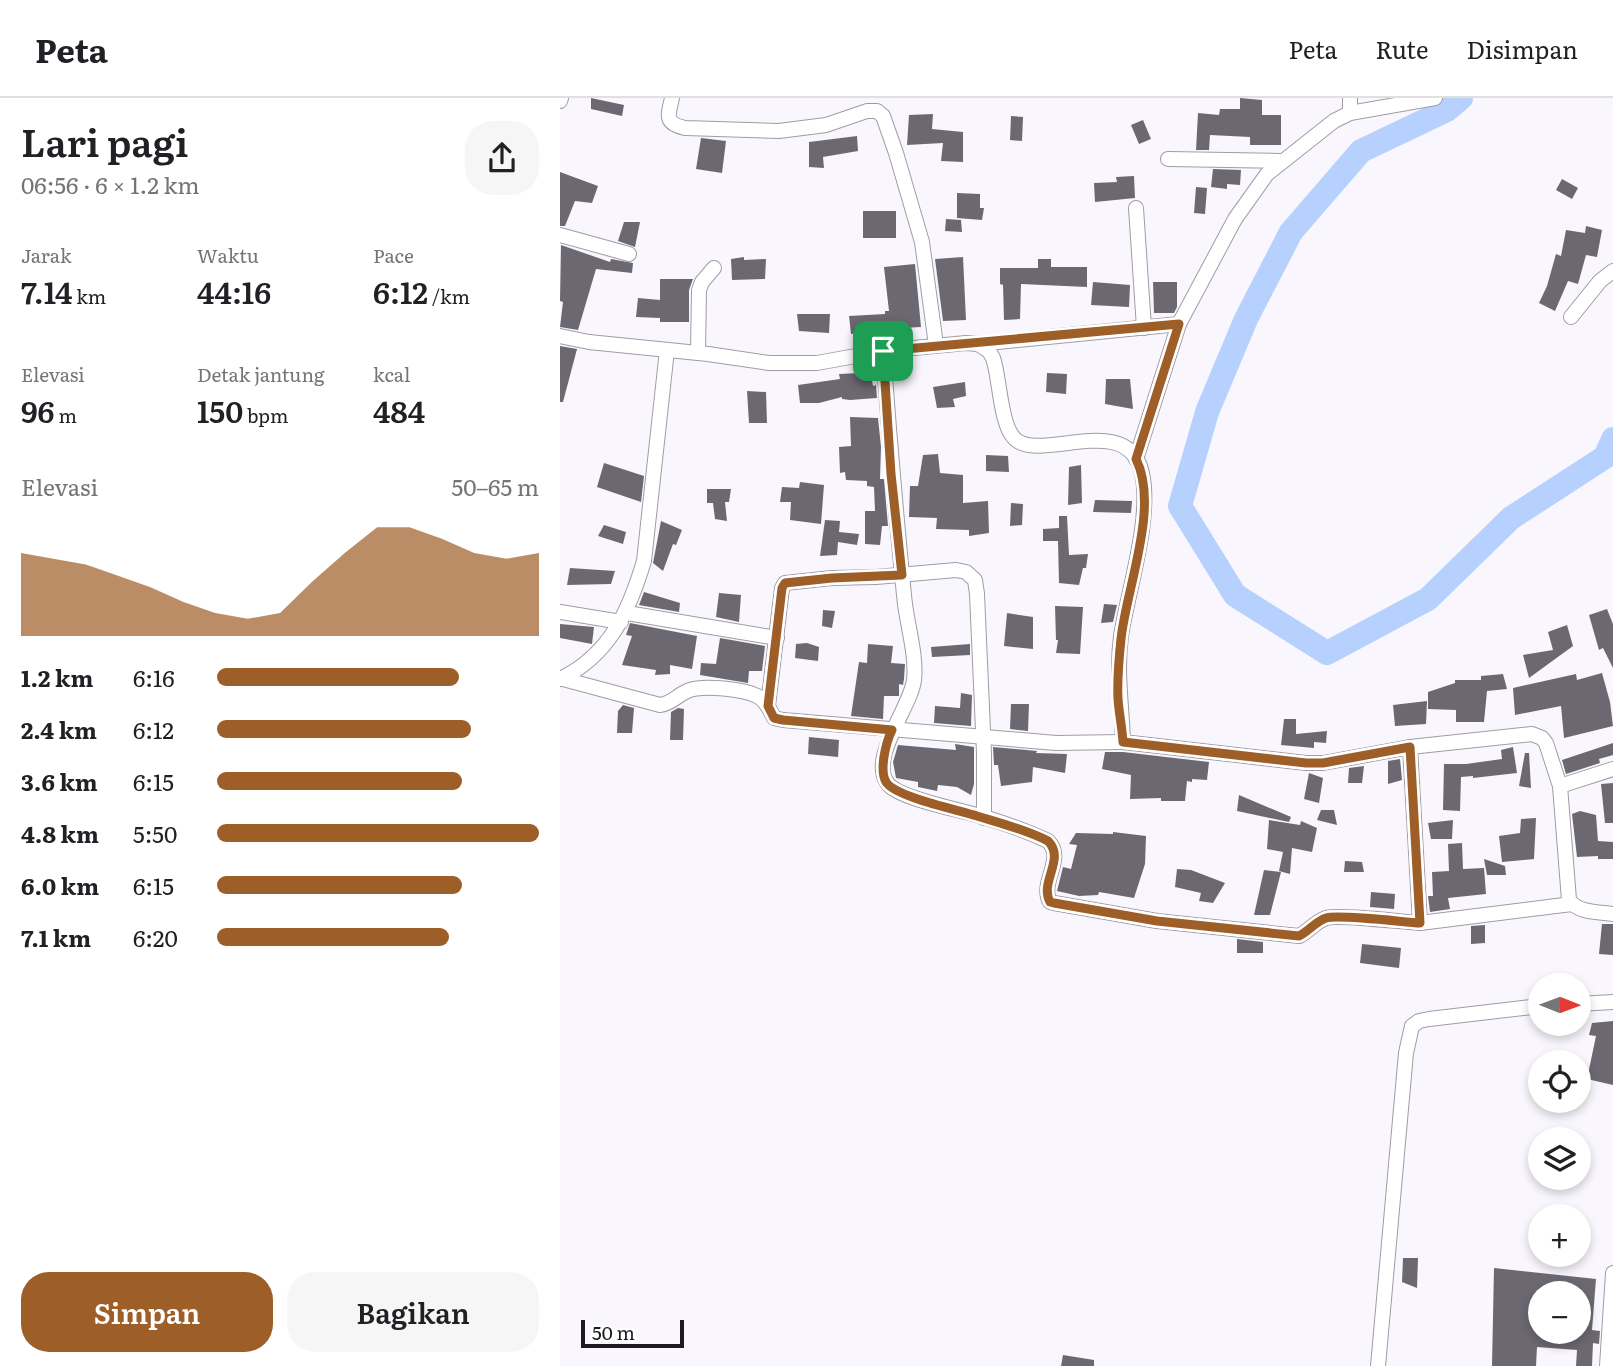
<!DOCTYPE html>
<html lang="id">
<head>
<meta charset="utf-8">
<style>
	body { margin:0; font-family:Literata,serif; background:#f6f6f6; color:#202124; height:100vh; display:flex; flex-direction:column; font-size:26px; white-space:nowrap }
	* { box-sizing:border-box; margin:0 }
	p { font-size:23px; color:#757577 }
	.icon { flex:none; width:38px; height:38px; fill:none; stroke:currentColor; stroke-width:2; stroke-linecap:round; stroke-linejoin:round }
	.map { position:relative; flex:1; overflow:hidden }
	.panel { display:flex; flex-direction:column; background:#fff; width:560px }
	.panel>* { flex:none }
	.needle { width:46px; rotate:91deg }
	.tools { position:absolute; left:968px; top:875px; display:grid; gap:14px }
	.tools a { display:grid; place-items:center; width:63px; height:63px; border-radius:50%; background:#fff; box-shadow:0 4px 10px #0003; font-size:35px }
	.scale { position:absolute; left:21px; bottom:18px; width:103px; box-sizing:border-box; padding-left:7px; border:4px solid #1d1b1f; border-top:0; font-size:19px; line-height:24px; white-space:nowrap; color:#1d1b1f; -webkit-text-stroke:5px #fff; paint-order:stroke }
	.pin { position:absolute; display:grid; place-items:center; width:60px; height:60px; color:#fff; margin:-30px; border-radius:14px; box-shadow:0 4px 10px #0006 }
	.round { display:grid; place-items:center; flex:none; width:74px; height:74px; border-radius:28px; background:#f6f6f6 }
	.head { display:flex; align-items:center; justify-content:space-between; height:119px; padding:0 21px }
	h1 { font-size:38px; font-weight:600; line-height:52px }
	.figures { display:grid; grid-template-columns:repeat(3,1fr); gap:10px; height:119px; padding:7px 21px }
	.figures div { display:grid; align-content:center }
	.figures b { font-size:30px; font-weight:600 }
	.figures small { font-size:19px; font-weight:400 }
	.figures p { font-size:19px }
	.chart { height:196px; padding:14px 21px }
	.chart p { display:flex; justify-content:space-between }
	.chart svg { width:100%; height:126px; margin-top:7px; fill:#9e5e27; opacity:.7 }
	.action { display:flex; gap:14px; margin-top:auto; padding:14px 21px }
	.action a { flex:1; height:80px; border-radius:28px; background:#9e5e27; color:#fff; font-size:28px; font-weight:600; line-height:80px; text-align:center }
	.action a+a { background:#f6f6f6; color:#202124 }
	ul { padding:0 21px; list-style:none; font-size:23px }
	li { display:grid; grid-template-columns:112px 84px 1fr; align-items:center; height:52px }
	li i { height:18px; border-radius:9px; background:#9e5e27 }
	header { display:flex; align-items:center; gap:42px; box-sizing:border-box; height:98px; padding:0 35px; background:#fff; border-bottom:2px solid #e0e0e0 }
	header strong { font-size:33px }
	nav { display:flex; gap:38px; margin-inline-start:auto; font-size:24px }
	main { display:flex; flex:1; min-height:0 }
	.map>svg:first-child { display:block }
</style>
</head>
<body>
<header>
<strong>Peta</strong>
<nav><a>Peta</a><a>Rute</a><a>Disimpan</a></nav>
</header>
<main>
<section class="panel">
<div class="head"><div><h1>Lari pagi</h1><p>06:56 · 6 × 1.2 km</p></div><a class="round"><svg class="icon" aria-label="share" viewBox="0 0 24 24"><path d="M12 15V3M7 8l5-5 5 5M5 13v7h14v-7"/></svg></a></div>
<div class="figures">
<div><p>Jarak</p><b>7.14<small> km</small></b></div>
<div><p>Waktu</p><b>44:16</b></div>
<div><p>Pace</p><b>6:12<small> /km</small></b></div>
</div>
<div class="figures">
<div><p>Elevasi</p><b>96<small> m</small></b></div>
<div><p>Detak jantung</p><b>150<small> bpm</small></b></div>
<div><p>kcal</p><b>484</b></div>
</div>
<div class="chart"><p><span>Elevasi</span>50–65 m</p>
<svg viewBox="0 0 160 44" preserveAspectRatio="none"><path d="M0 44V15L10 17L20 19L30 23L40 27L50 32L60 36L70 38L80 36L90 25L100 15L110 6L120 6L130 10L140 15L150 17L160 15V44z"/></svg>
</div>
<ul>
<li><b>1.2 km</b>6:16<i style="width:75%"></i></li>
<li><b>2.4 km</b>6:12<i style="width:79%"></i></li>
<li><b>3.6 km</b>6:15<i style="width:76%"></i></li>
<li><b>4.8 km</b>5:50<i style="width:100%"></i></li>
<li><b>6.0 km</b>6:15<i style="width:76%"></i></li>
<li><b>7.1 km</b>6:20<i style="width:72%"></i></li>
</ul>
<div class="action"><a>Simpan</a><a>Bagikan</a></div>
</section>
<div class="map">
<svg width="1053" height="1268" viewBox="0 0 1053 1268">
	<rect width="100%" height="100%" fill="#f9f7fd"/>
	<g fill="none" stroke-linecap="round" stroke-linejoin="round">
		<polyline stroke="#b7d1fe" stroke-width="24" points="901,0 887,12 801,53 731,134 686,221 647,314 620,408 675,497 767,555 868,501 951,420 1045,359 1053,341"/>
	</g>
	<g fill="#6c6872" fill-rule="evenodd">
		<polygon points="31,0 64,7 62,18 31,11"/>
		<polygon points="680,0 702,2 702,17 721,17 721,47 690,47 690,39 650,37 649,52 636,52 638,15 659,17 660,11 680,11"/>
		<polygon points="373,16 372,31 403,34 403,64 381,63 383,45 347,47 349,17"/>
		<polygon points="451,18 463,19 462,43 450,42"/>
		<polygon points="583,22 591,41 579,46 571,27"/>
		<polygon points="297,38 298,53 263,59 264,70 249,69 249,44"/>
		<polygon points="141,40 166,43 162,75 136,71"/>
		<polygon points="653,71 681,72 680,87 667,86 667,91 651,89"/>
		<polygon points="0,74 38,88 32,105 15,103 5,128 0,128"/>
		<polygon points="574,78 575,100 535,104 534,85 557,84 556,79"/>
		<polygon points="1002,81 1018,90 1012,101 996,92"/>
		<polygon points="636,89 647,90 645,116 634,115"/>
		<polygon points="397,95 420,96 420,110 424,110 422,122 397,120"/>
		<rect x="303" y="113" width="33" height="27"/>
		<polygon points="386,121 401,122 402,134 385,133"/>
		<polygon points="64,124 80,124 75,149 58,143"/>
		<polygon points="1026,128 1042,132 1037,159 1026,157 1018,186 1008,183 995,213 979,205 987,188 996,156 1001,158 1006,132 1025,135"/>
		<polygon points="1,147 50,164 51,161 73,165 72,175 36,171 18,232 0,229 3,204 0,203"/>
		<polygon points="184,159 184,162 206,161 205,181 172,182 171,161"/>
		<polygon points="403,159 406,222 383,223 375,161"/>
		<polygon points="478,161 491,161 491,169 527,169 527,189 461,186 460,221 444,222 443,187 440,186 440,170 478,170"/>
		<polygon points="355,166 361,229 343,230 343,234 327,235 327,231 291,236 289,218 325,216 325,213 329,213 324,169"/>
		<polygon points="100,181 133,181 129,192 129,224 100,224 100,220 76,219 78,200 100,202"/>
		<polygon points="533,184 570,187 569,209 531,207"/>
		<polygon points="593,184 617,184 617,209 614,215 594,215"/>
		<polygon points="237,216 270,216 269,235 239,233"/>
		<polygon points="0,248 17,251 3,304 0,304"/>
		<polygon points="300,272 310,272 313,288 316,287 317,300 290,302 282,301 282,299 259,305 240,305 238,287 280,281 279,276 300,275"/>
		<polygon points="487,275 507,276 506,296 486,294"/>
		<polygon points="546,281 570,281 573,311 545,306"/>
		<polygon points="405,284 406,298 393,301 395,309 377,310 373,289"/>
		<polygon points="187,293 206,294 207,325 189,325"/>
		<polygon points="290,319 318,320 321,349 320,381 324,381 328,428 322,428 320,447 305,446 305,413 315,413 314,389 307,388 307,383 286,382 285,374 280,375 279,349 291,348"/>
		<polygon points="378,356 380,375 403,377 403,405 428,403 429,435 409,438 409,432 376,431 377,420 349,419 350,388 358,388 363,357"/>
		<polygon points="426,357 448,358 449,374 426,373"/>
		<polygon points="44,365 84,378 81,404 37,389"/>
		<polygon points="521,367 522,405 508,407 509,369"/>
		<polygon points="240,384 264,387 261,426 230,422 231,404 220,404 222,389 239,390"/>
		<polygon points="147,391 171,391 169,404 165,404 167,423 155,421 153,405 147,405"/>
		<polygon points="535,402 572,403 571,415 533,414"/>
		<polygon points="451,405 463,406 462,427 450,428"/>
		<polygon points="499,418 507,418 509,457 528,456 526,470 523,470 519,487 499,485 498,443 483,443 483,431 499,430"/>
		<polygon points="265,422 280,423 279,434 299,436 297,447 278,444 277,457 260,458"/>
		<polygon points="101,423 122,432 116,447 113,446 103,473 93,465"/>
		<polygon points="44,427 66,434 63,446 38,438"/>
		<polygon points="10,470 55,473 51,486 7,487"/>
		<polygon points="84,494 120,505 119,514 79,507"/>
		<polygon points="159,495 181,497 179,524 156,519"/>
		<polygon points="544,506 557,507 553,524 541,525"/>
		<polygon points="495,508 523,509 520,556 496,555 498,542 496,542"/>
		<polygon points="1047,511 1053,526 1053,570 1043,550 1039,552 1029,517"/>
		<polygon points="263,512 275,513 272,530 262,528"/>
		<polygon points="447,515 473,519 473,551 444,548"/>
		<polygon points="70,525 137,538 132,571 110,567 110,576 95,577 96,572 62,567 72,538 66,537"/>
		<polygon points="0,526 34,529 32,546 0,540"/>
		<polygon points="1007,527 1013,548 969,580 963,557 993,552 988,534"/>
		<polygon points="160,540 205,548 202,573 189,573 188,585 140,577 141,565 156,566"/>
		<polygon points="247,545 259,549 258,563 235,560 236,546"/>
		<polygon points="308,546 333,548 331,565 345,566 344,581 343,587 339,586 339,598 324,598 323,621 291,618 299,564 307,565"/>
		<polygon points="410,546 410,557 372,559 371,549"/>
		<polygon points="1042,575 1050,604 1053,628 1004,640 1001,608 955,617 953,590 1016,576 1017,582"/>
		<polygon points="943,576 947,591 927,593 924,624 896,624 896,612 868,611 868,594 895,585 895,582 921,582 921,578"/>
		<polygon points="401,595 412,597 411,628 374,625 375,608 400,610"/>
		<polygon points="867,603 866,626 835,628 833,607"/>
		<polygon points="451,606 469,606 468,633 450,631"/>
		<polygon points="63,607 74,610 72,635 57,635 58,613"/>
		<polygon points="118,610 124,611 123,642 110,642 111,614"/>
		<polygon points="724,621 736,621 736,636 767,633 766,645 754,644 754,650 721,647"/>
		<polygon points="249,639 279,642 278,659 248,656"/>
		<polygon points="1053,645 1053,657 1039,661 1040,665 1006,676 1002,662"/>
		<polygon points="395,646 414,649 414,686 411,697 397,689 378,687 377,693 358,689 358,684 336,680 333,664 338,647 396,652"/>
		<polygon points="433,649 477,653 476,655 507,656 505,675 473,669 472,684 441,688 438,667 434,667"/>
		<polygon points="953,649 957,675 913,680 913,678 901,679 900,713 883,712 884,666 906,666 942,661 941,652"/>
		<polygon points="545,654 563,654 649,664 647,682 632,681 632,684 627,683 625,703 601,703 601,700 570,701 571,677 542,671"/>
		<polygon points="965,655 969,655 971,690 959,688"/>
		<polygon points="840,661 842,682 828,686 828,663"/>
		<polygon points="804,668 802,685 788,685 789,670"/>
		<polygon points="749,675 763,680 759,705 744,701"/>
		<polygon points="1053,685 1053,725 1045,725 1041,686"/>
		<polygon points="679,697 731,719 729,724 677,713"/>
		<polygon points="761,712 774,712 777,727 757,722"/>
		<polygon points="1020,713 1036,717 1038,743 1053,744 1053,761 1038,761 1038,758 1017,759 1012,716"/>
		<polygon points="976,720 974,761 942,764 939,738 960,735 961,721"/>
		<polygon points="709,722 740,727 741,723 757,730 752,754 732,750 730,776 719,773 723,754 707,751"/>
		<polygon points="893,722 892,741 871,741 868,725"/>
		<polygon points="553,734 586,738 585,766 574,800 539,794 538,797 519,798 497,793 503,769 511,771 517,747 509,746 516,735 553,736"/>
		<polygon points="902,745 903,771 924,770 926,796 888,800 890,811 870,814 868,798 873,798 872,774 889,773 888,746"/>
		<polygon points="924,761 945,768 946,777 927,777"/>
		<polygon points="785,763 802,764 804,774 784,774"/>
		<polygon points="617,771 631,772 665,785 653,805 639,803 641,795 615,789"/>
		<polygon points="704,772 721,774 710,817 694,817"/>
		<polygon points="811,794 835,796 834,811 810,809"/>
		<polygon points="1042,826 1053,826 1053,857 1039,856"/>
		<polygon points="925,827 925,845 911,846 911,828"/>
		<polygon points="677,841 703,844 703,855 677,855"/>
		<polygon points="802,846 841,850 839,870 800,865"/>
		<polygon points="1053,923 1053,987 1027,981 1036,938 1029,937 1032,925"/>
		<polygon points="843,1160 858,1160 857,1190 842,1184"/>
		<path d="M 934,1170 L 1036,1181 L 1032,1232 L 1040,1233 L 1039,1246 L 1033,1245 L 1032,1268 L 1016,1268 L 1017,1252 L 977,1249 L 976,1268 L 932,1268 ZM 980,1195 L 1018,1195 L 1018,1234 L 980,1234 Z"/>
		<polygon points="503,1257 534,1262 534,1268 501,1268"/>
	</g>
	<g fill="none" stroke-linecap="round" stroke-linejoin="round">
		<defs>
			<g id="minor">
				<path d="M 112,0 C 108,18 104,25 125,30 L 219,33 L 266,27 L 307,13 L 317,13 L 323,18 L 336,55 L 362,144 L 376,247"/>
				<polyline points="790,0 790,15"/>
				<polyline points="0,3 1,0"/>
				<polyline points="608,61 721,63"/>
				<polyline points="576,110 584,230"/>
				<polyline points="0,137 69,156"/>
				<polyline points="1011,219 1040,183 1053,173"/>
				<path d="M 0,238 L 29,244 L 148,256 L 209,265 L 257,265 L 323,253 L 406,245 L 418,246 L 429,253 L 433,260 C 440,280 440,327 455,341 C 481,365 568,312 582,375 C 592,421 568,492 561,538 C 556,574 562,608 563,644 L 746,665 L 763,665 L 850,649 L 972,636 L 982,640 L 986,645 L 1000,688 L 1009,802 C 1018,815 1038,814 1053,816"/>
				<polyline points="418,246 619,226"/>
				<path d="M 323,253 C 329,334 336,416 344,497 C 346,524 357,556 354,582 C 351,609 308,660 328,686 C 339,700 395,711 413,716 C 438,723 465,732 488,743 C 506,761 479,784 490,804 L 494,805 L 597,823 L 739,838 C 749,833 755,824 766,820 C 778,816 843,824 860,825"/>
				<polyline points="138,255 139,192 142,184 154,170"/>
				<polyline points="576,361 619,226 675,121 707,76 774,23 790,15 875,0"/>
				<polyline points="0,514 61,524"/>
				<polyline points="67,515 217,540"/>
				<path d="M 0,581 C 50,557 69,513 84,463 L 107,252"/>
				<path d="M 3,581 L 100,607 C 112,606 119,595 130,592 C 144,587 184,591 197,598 C 206,602 210,612 214,620 L 223,622 L 496,645 L 563,644"/>
				<polyline points="208,608 222,490 225,485 272,480 316,479 396,472 406,474 415,482 417,496 424,655 424,720"/>
				<polyline points="850,649 860,825 1012,806"/>
				<polyline points="1000,688 1053,671"/>
				<polyline points="1018,906 1053,904"/>
				<polyline points="818,1268 846,955 852,928 859,923 869,921 980,908"/>
				<polyline points="1047,1268 1053,1175"/>
			</g>
		</defs>
		<use href="#minor" stroke="#9f9ca6" stroke-width="16"/>
		<use href="#minor" stroke="#fff" stroke-width="14"/>
	</g>
	<g fill="none" stroke-linecap="round" stroke-linejoin="round">
		<defs>
			<path id="route" d="M 619,226 L 576,361 C 600,409 566,491 561,541 C 559,560 557,582 558,601 C 559,615 562,629 563,644 L 746,665 L 763,665 L 850,649 L 860,825 C 843,824 778,816 766,820 C 755,824 749,833 739,838 L 597,823 L 494,805 L 490,804 C 479,784 506,761 488,743 C 467,732 440,725 417,718 C 399,712 335,699 326,684 C 319,672 326,644 332,632 L 223,622 L 214,620 L 208,608 L 222,490 L 225,485 L 272,480 L 342,477 L 331,376 L 323,253 Z"/>
		</defs>
		<use href="#route" stroke="#fff" stroke-width="14"/>
		<use href="#route" stroke="#9e5e27" stroke-width="9"/>
	</g>
</svg>
<div class="tools">
<a><svg class="needle" viewBox="-14 -14 28 28"><path d="M0-13l5 13h-10z" fill="#e53935"/><path d="M0 13l5-13h-10z" fill="#757577"/></svg></a>
<a><svg class="icon" aria-label="locate" viewBox="0 0 24 24"><circle cx="12" cy="12" r="6"/><path d="M12 2v4M12 18v4M2 12h4M18 12h4"/></svg></a>
<a><svg class="icon" aria-label="layers" viewBox="0 0 24 24"><path d="M12 4l9 5-9 5-9-5zM3 14l9 5 9-5"/></svg></a>
<a>+</a>
<a>−</a>
</div>
<div class="scale">50 m</div>
<div class="pin" style="left:323px;top:253px;background:#1e9e55"><svg class="icon" aria-label="arrive" viewBox="0 0 24 24"><path d="M6 21V4h12l-3 4 3 4H6"/></svg></div>
</div>
</main>
</body>
</html>
